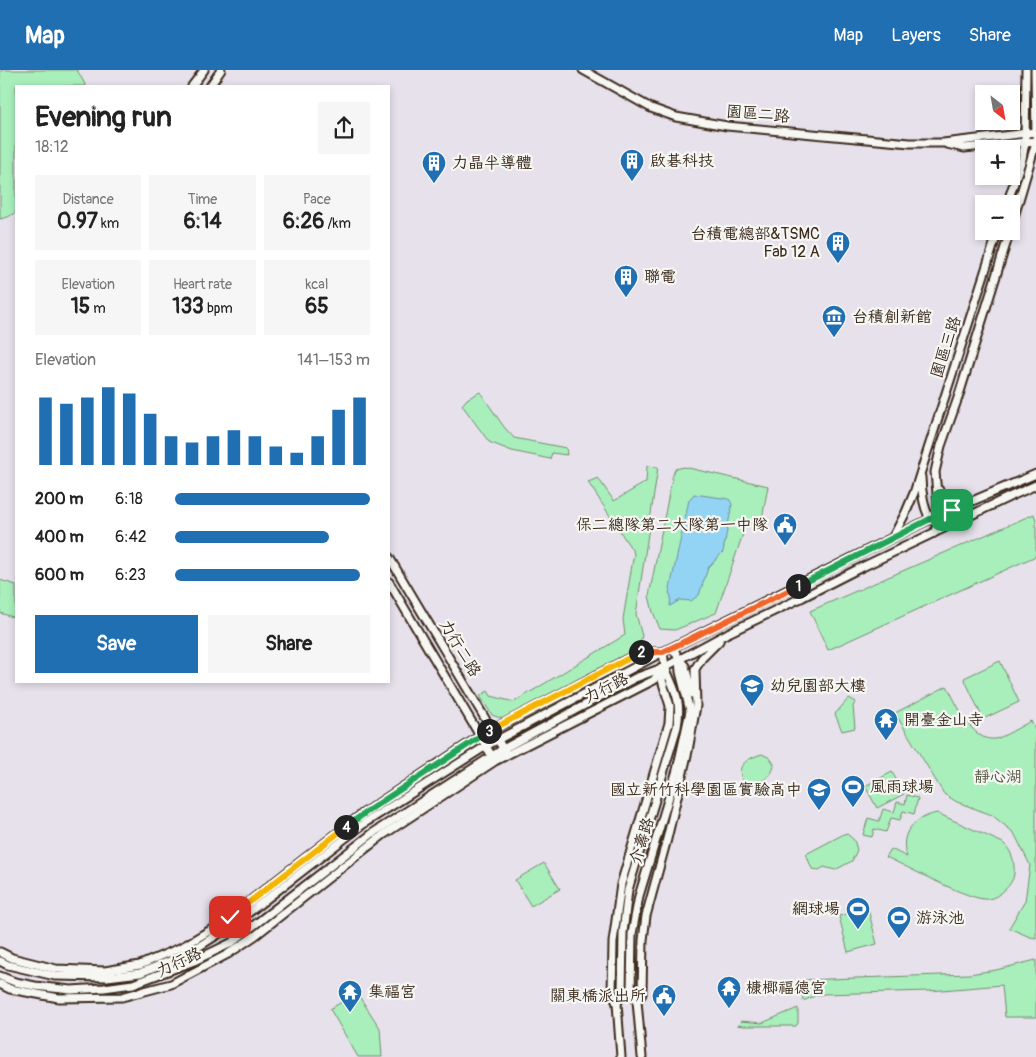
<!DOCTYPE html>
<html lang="en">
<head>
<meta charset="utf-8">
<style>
	body { margin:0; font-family:Pangolin,"LXGW WenKai TC",sans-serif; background:#f6f6f6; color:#222; height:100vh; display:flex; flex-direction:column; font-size:19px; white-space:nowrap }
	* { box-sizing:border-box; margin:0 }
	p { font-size:16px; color:#767676 }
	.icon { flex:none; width:28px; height:28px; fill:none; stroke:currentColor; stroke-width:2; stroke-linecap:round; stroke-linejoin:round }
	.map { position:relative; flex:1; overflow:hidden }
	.drawer { position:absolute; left:15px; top:15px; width:375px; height:598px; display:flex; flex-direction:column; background:#fff; border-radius:0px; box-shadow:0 2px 8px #0003 }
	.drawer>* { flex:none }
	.needle { width:32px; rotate:149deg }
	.tools { position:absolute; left:975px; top:15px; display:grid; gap:10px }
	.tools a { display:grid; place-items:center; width:45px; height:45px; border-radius:0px; background:#fff; box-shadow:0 2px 8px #0003; font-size:25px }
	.pin { position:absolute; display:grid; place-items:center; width:42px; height:42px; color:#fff; margin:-21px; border-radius:10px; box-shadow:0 2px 8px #0006 }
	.km { position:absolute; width:25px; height:25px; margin:-12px; border-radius:50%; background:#222; color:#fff; font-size:14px; line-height:25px; text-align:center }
	.round { display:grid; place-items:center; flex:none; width:52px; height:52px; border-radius:0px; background:#f6f6f6 }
	.overview { display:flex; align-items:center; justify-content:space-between; height:85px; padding:0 20px }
	h1 { font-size:28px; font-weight:700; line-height:38px }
	.figures { display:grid; grid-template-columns:repeat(3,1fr); gap:8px; height:85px; padding:5px 20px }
	.figures div { display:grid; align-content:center; border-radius:0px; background:#f6f6f6; text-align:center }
	.figures b { font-size:21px; font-weight:700 }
	.figures small { font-size:14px; font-weight:400 }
	.figures p { font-size:14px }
	.chart { height:140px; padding:10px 20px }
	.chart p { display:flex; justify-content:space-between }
	.chart svg { width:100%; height:90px; margin-top:5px; stroke:#1f6fb2; stroke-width:6 }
	.cta { display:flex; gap:10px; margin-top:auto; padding:10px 20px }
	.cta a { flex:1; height:58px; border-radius:0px; background:#1f6fb2; color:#fff; font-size:20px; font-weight:700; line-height:58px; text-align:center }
	.cta a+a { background:#f6f6f6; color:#222 }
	ul { padding:0 20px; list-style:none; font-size:16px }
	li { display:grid; grid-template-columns:80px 60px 1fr; align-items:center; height:38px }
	li i { height:12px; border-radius:6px; background:#1f6fb2 }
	header { display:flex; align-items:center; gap:30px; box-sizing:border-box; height:70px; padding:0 25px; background:#1f6fb2; color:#fff }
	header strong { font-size:24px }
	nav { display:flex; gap:28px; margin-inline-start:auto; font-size:18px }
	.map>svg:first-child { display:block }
</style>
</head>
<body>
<header>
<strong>Map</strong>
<nav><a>Map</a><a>Layers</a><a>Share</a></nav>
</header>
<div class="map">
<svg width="1036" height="987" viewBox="0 0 1036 987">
	<rect width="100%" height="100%" fill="#e7e1ec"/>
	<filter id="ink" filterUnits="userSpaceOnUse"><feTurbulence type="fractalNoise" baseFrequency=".02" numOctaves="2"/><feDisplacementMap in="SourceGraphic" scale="10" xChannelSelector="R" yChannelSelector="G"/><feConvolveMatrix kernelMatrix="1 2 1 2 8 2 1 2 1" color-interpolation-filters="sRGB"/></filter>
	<g filter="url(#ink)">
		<g fill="#a8efbc" stroke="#728c6d">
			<polygon points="2,0 77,0 86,16 16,16 16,142 8,147 0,149 0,2"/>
			<polygon points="480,322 504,357 514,368 566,378 567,385 552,383 550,389 512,381 489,372 462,335 467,329"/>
			<polygon points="647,396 658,397 636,544 642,566 638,578 503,649 492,645 480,626 488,621 491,626 514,632 625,565 623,549 634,483 588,412 598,408 614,431 646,412"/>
			<polygon points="684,397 768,416 762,449 746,455 716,543 675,560 660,559 653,542 649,526 672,408 675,399"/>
			<polygon points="1034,444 1036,450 1036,486 828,580 810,541"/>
			<polygon points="0,510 16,515 16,548 0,543"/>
			<polygon points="1000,591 1019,632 983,649 964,608"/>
			<path d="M 947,616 C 957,633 971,672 995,669 C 1002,668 1023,655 1031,651 L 1036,662 L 1036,868 L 1030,867 L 1009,858 L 1025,831 L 1030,795 L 1014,763 L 992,745 L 957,732 L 944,724 L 895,643 Z"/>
			<polygon points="849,628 856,632 853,636 855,658 842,661 835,644"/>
			<path d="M 762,684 L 770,688 L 774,694 C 773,709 758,714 745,715 C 733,696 746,689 762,684 Z"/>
			<polygon points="892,702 904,724 877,738 865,716"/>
			<polygon points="907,725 918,728 914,744 903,741 900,750 891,748 886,762 874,759 872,767 863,765 868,748 879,751 883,739 894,742 897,732 905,734"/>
			<path d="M 937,743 L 1003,773 C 1012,781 1015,792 1014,804 C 1013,815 998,828 988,829 C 972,832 904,795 886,787 L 891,779 L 907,787 C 898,763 914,748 937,743 Z"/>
			<polygon points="846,763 854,770 857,780 852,791 835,800 824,797 819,800 812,799 806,784"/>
			<polygon points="544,793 560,819 531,836 515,810"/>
			<polygon points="868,839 877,874 848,882 839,846"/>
			<polygon points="1036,890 1036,947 1005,947 1002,915 930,921 823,924 817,925 803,931 801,910 969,904 996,900"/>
			<polygon points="357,923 380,958 382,987 358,987 330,939"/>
			<polygon points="798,938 798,953 796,956 743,956 737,955 741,951 762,953"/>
		</g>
		<polygon fill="#93d4f4" stroke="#70909e" points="694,424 729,429 732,434 723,482 708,498 699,525 691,531 680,530 670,536 671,526 669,523 689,430"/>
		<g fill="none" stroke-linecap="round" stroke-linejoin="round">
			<defs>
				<g id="tertiary">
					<polyline points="583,0 651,38 676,47 727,56 910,73 943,73 1036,62"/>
					<polyline points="1035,0 1036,66"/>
					<polyline points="192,16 204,0"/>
					<polyline points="210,16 221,0"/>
					<polyline points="947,74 964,78 1036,71"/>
					<polyline points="1007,134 1022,89 1025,72 1026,0"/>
					<polyline points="1011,157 1036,72"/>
					<path d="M 921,407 C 921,418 924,445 933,451"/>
					<path d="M 939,420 C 944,434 954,433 966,431"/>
					<polyline points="934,463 938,454 939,445 935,402 941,376 959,325 1010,161"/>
					<polyline points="893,467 906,442 914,423 998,161"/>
					<polyline points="389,487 505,682"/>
					<polyline points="389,512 493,688"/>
					<polyline points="679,589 685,596 692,624"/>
					<polyline points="0,882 12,888 56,899 105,901 140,895 182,877 219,855 362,744 480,666 641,582 660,582"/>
					<polyline points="0,891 8,895 55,906 107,907 140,903 187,884 234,854 366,752 486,676 663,582 930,449 1036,404"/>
					<polyline points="0,906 15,912 35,916 71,920 104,918 133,914 194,891 231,873 373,763 503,679 635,608 665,597 728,563 803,527 858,499 1009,427 1036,415"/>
					<polyline points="0,914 10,919 59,928 122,927 171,914 228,884 256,865 383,765 495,691 654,610 664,597"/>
					<polyline points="637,931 642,924 643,870 646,846 667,769 688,681 696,636 695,599 702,588 719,571"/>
					<path d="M 617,933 L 622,924 L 623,863 L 628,820 L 677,657 C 682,629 675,622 665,597"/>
					<polyline points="621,987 617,933 612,923 613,872 621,814 669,653 670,636 662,610 665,597 663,582"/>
					<polyline points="642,987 637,931 631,924 632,864 639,826 677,700 690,641 680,602 679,589 673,578"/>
				</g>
			</defs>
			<use href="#tertiary" stroke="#3b2a1e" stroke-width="11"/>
			<use href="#tertiary" stroke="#f6f6f2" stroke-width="7"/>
		</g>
	</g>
	<g fill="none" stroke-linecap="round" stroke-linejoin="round" filter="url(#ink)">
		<defs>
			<polyline id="split-1" points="798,516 930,449 952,440"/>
			<polyline id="split-2" points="641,582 663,582 798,516"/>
			<polyline id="split-3" points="489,661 641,582"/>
			<polyline id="split-4" points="346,757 369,740 489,661"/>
			<polyline id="split-5" points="230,847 346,757"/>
		</defs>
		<use href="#split-1" stroke="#fff" stroke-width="10"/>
		<use href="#split-2" stroke="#fff" stroke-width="10"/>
		<use href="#split-3" stroke="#fff" stroke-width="10"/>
		<use href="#split-4" stroke="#fff" stroke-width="10"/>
		<use href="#split-5" stroke="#fff" stroke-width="10"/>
		<use href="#split-1" stroke="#22a559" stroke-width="6"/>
		<use href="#split-2" stroke="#f0652b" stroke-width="6"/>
		<use href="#split-3" stroke="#f5b400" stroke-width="6"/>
		<use href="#split-4" stroke="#22a559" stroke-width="6"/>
		<use href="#split-5" stroke="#f5b400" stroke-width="6"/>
	</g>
	<defs>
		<symbol id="building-pin" viewBox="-11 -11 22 30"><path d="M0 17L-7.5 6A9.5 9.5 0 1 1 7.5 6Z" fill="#1f6fb2" stroke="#f6f6f2"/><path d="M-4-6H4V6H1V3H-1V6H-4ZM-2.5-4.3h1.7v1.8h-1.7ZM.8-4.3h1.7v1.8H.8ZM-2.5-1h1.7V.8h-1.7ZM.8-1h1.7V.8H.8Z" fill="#fff"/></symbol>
		<symbol id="museum-pin" viewBox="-11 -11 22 30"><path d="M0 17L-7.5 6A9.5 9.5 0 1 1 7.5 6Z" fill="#1f6fb2" stroke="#f6f6f2"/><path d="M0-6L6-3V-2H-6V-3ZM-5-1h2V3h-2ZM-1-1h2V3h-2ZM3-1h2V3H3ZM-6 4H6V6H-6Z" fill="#fff"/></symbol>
		<symbol id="civic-pin" viewBox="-11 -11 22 30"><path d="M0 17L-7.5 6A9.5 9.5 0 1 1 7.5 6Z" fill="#1f6fb2" stroke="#f6f6f2"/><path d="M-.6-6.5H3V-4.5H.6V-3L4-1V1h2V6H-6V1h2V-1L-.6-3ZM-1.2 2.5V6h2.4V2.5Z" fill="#fff"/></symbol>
		<symbol id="school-pin" viewBox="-11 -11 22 30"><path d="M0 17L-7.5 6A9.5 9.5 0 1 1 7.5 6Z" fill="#1f6fb2" stroke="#f6f6f2"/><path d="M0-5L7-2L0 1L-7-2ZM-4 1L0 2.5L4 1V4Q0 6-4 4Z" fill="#fff"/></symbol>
		<symbol id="temple-pin" viewBox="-11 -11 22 30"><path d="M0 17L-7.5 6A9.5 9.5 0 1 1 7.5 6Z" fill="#1f6fb2" stroke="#f6f6f2"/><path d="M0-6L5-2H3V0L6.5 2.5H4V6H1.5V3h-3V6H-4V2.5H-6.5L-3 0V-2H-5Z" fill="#fff"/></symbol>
		<symbol id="stadium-pin" viewBox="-11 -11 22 30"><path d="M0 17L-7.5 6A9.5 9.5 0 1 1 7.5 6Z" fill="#1f6fb2" stroke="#f6f6f2"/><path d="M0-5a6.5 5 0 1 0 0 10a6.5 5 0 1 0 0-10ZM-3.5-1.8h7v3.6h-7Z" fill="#fff"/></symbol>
	</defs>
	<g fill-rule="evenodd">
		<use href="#building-pin" x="618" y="77" width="28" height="38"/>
		<use href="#building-pin" x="420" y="79" width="28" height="38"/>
		<use href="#building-pin" x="824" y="159" width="28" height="38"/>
		<use href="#building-pin" x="612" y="193" width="28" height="38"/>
		<use href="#museum-pin" x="820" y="233" width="28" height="38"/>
		<use href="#civic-pin" x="771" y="441" width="28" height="38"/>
		<use href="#school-pin" x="738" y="602" width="28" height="38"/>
		<use href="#temple-pin" x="872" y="636" width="28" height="38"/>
		<use href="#stadium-pin" x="839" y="703" width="28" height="38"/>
		<use href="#school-pin" x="805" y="706" width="28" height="38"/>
		<use href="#stadium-pin" x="844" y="825" width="28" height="38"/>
		<use href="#stadium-pin" x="885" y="834" width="28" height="38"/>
		<use href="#temple-pin" x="715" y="904" width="28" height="38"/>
		<use href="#temple-pin" x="336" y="908" width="28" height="38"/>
		<use href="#civic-pin" x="650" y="912" width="28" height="38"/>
	</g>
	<g text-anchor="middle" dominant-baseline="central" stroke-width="4.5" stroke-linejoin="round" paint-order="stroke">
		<g font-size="16" fill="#3b2a1e" stroke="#f6f6f2">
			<text transform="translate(758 44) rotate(5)">園區二路</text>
			<text transform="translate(946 277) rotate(-72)">園區三路</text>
			<text transform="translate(460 578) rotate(59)">力行二路</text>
			<text transform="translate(606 618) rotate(-27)">力行路</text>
			<text transform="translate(642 771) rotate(-73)">介壽路</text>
			<text transform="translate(179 892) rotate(-25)">力行路</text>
		</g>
		<g font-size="16" fill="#3b2a1e" stroke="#f6f6f2" text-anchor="start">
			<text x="650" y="91">啟碁科技</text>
			<text x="452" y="93">力晶半導體</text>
			<text x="820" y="164" text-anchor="end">台積電總部&amp;TSMC<tspan x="820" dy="18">Fab 12 A</tspan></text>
			<text x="644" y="207">聯電</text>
			<text x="852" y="247">台積創新館</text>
			<text x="768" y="455" text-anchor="end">保二總隊第二大隊第一中隊</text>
			<text x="770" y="616">幼兒園部大樓</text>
			<text x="904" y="650">開臺金山寺</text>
			<text x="870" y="717">風雨球場</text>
			<text x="802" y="720" text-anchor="end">國立新竹科學園區實驗高中</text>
			<text x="840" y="839" text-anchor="end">網球場</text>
			<text x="916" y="848">游泳池</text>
			<text x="746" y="918">槺榔福德宮</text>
			<text x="368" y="922">集福宮</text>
			<text x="646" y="926" text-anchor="end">關東橋派出所</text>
		</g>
		<g font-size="16" fill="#565b46" stroke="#f6f6f2">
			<text x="998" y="707">靜心湖</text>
		</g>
	</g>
</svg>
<div class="tools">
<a><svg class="needle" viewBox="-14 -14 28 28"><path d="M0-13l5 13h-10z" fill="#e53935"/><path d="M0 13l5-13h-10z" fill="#767676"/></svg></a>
<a>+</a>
<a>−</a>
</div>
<div class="pin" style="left:952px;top:440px;background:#1e9e55"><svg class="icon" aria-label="arrive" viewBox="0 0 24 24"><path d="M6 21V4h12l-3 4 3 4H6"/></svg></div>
<div class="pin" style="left:230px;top:847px;background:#d93025"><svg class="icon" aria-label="check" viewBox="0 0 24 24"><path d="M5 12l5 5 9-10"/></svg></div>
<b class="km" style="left:798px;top:516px">1</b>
<b class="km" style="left:641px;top:582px">2</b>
<b class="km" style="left:489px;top:661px">3</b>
<b class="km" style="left:346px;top:757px">4</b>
<section class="drawer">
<div class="overview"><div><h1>Evening run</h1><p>18:12</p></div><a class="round"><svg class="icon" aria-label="share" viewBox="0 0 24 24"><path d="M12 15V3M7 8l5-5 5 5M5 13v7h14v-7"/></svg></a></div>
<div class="figures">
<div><p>Distance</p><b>0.97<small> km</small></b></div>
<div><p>Time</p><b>6:14</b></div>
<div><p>Pace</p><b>6:26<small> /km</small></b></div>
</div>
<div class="figures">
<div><p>Elevation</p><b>15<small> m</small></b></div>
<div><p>Heart rate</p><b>133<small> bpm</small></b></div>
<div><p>kcal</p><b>65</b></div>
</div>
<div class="chart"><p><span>Elevation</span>141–153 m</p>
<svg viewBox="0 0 160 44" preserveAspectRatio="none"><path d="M5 44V11M15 44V14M25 44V11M35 44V6M45 44V9M55 44V19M65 44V30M75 44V33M85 44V30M95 44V27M105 44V30M115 44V35M125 44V38M135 44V30M145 44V17M155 44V11"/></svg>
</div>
<ul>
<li><b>200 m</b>6:18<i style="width:100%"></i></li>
<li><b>400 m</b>6:42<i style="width:79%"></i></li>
<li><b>600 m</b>6:23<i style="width:95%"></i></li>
</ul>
<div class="cta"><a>Save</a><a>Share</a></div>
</section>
</div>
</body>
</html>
